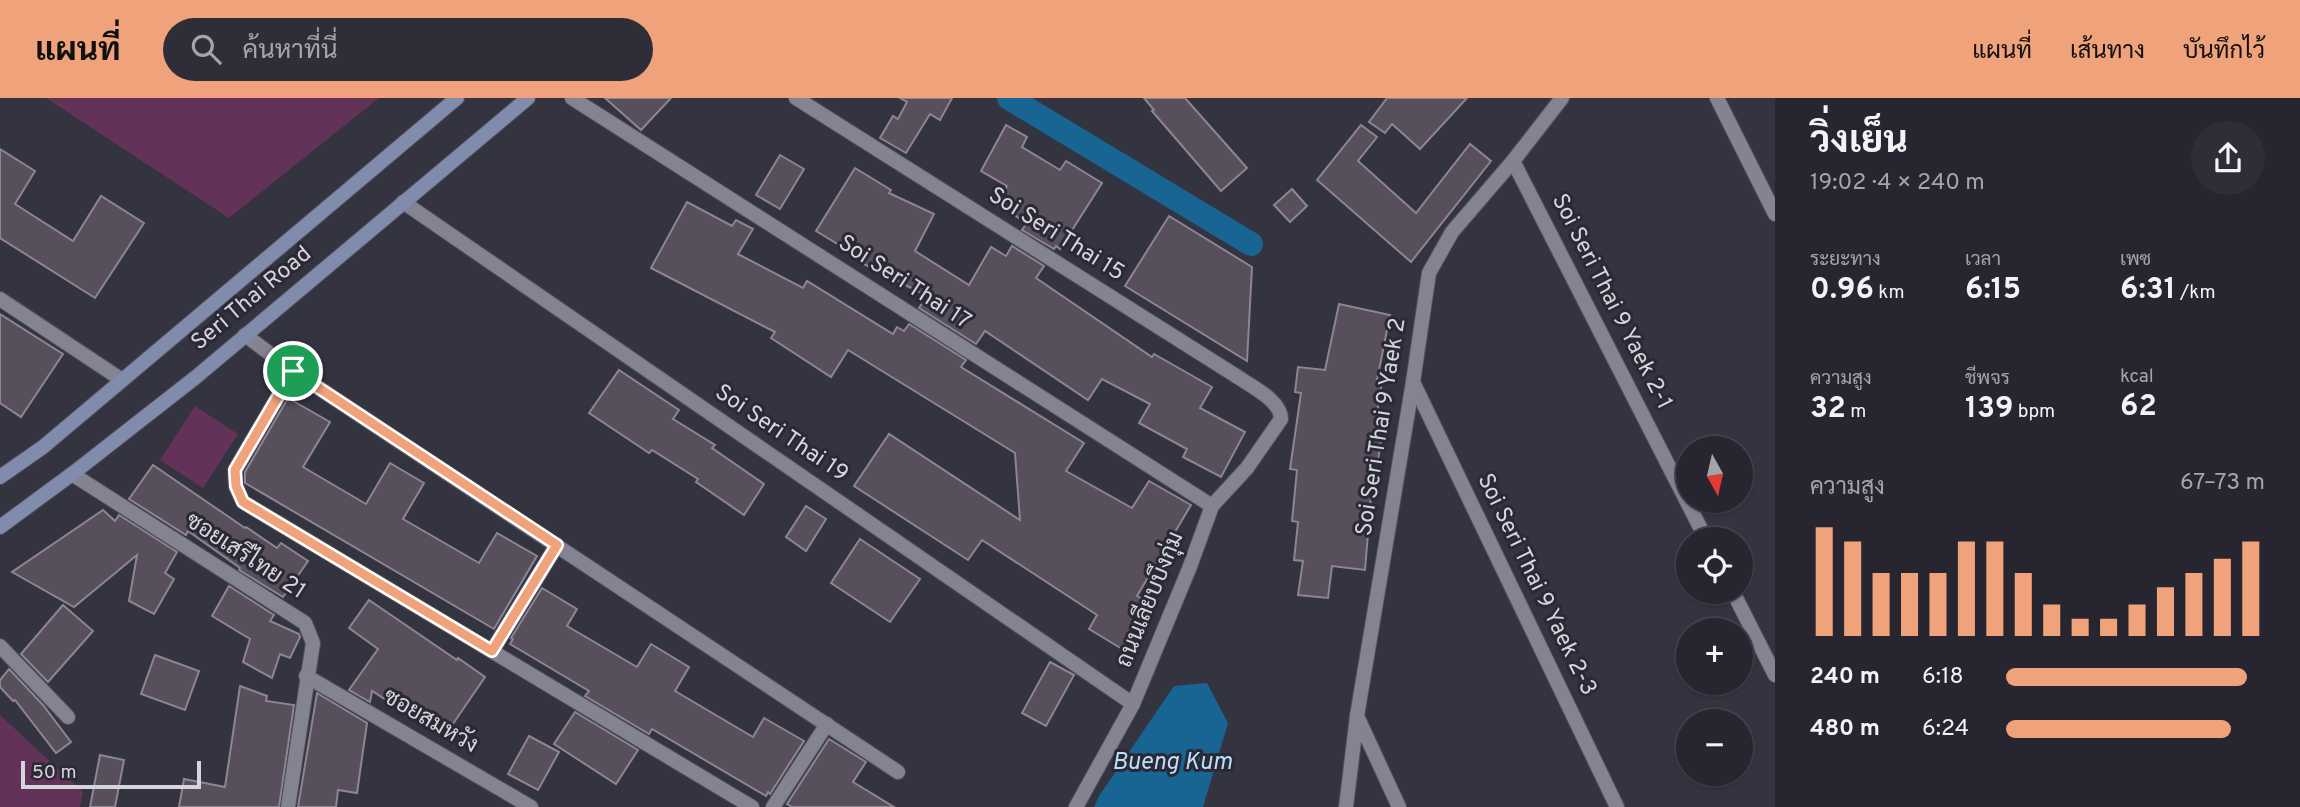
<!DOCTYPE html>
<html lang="th">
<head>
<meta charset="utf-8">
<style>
	body { margin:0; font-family:Overpass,Sarabun,sans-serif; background:#2f2e38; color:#f1f3f6; height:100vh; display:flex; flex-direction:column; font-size:26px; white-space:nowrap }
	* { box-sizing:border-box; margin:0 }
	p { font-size:23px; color:#a4a5ab }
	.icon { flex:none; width:38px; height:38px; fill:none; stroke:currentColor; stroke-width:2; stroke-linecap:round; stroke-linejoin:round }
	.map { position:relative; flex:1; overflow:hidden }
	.panel { display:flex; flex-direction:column; background:#272630; width:525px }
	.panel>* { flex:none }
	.needle { width:46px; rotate:172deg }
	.tools { position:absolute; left:1676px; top:338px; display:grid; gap:14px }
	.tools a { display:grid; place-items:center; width:77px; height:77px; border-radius:50%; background:#272630; box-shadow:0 2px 5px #0004,0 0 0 2px #43434c; font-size:35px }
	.scale { position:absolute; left:21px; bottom:18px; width:180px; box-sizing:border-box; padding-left:7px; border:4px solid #d5d5dd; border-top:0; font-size:19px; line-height:24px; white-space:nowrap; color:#d5d5dd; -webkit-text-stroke:5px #2a2935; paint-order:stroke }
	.pin { position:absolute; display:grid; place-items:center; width:60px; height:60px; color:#fff; margin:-30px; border:4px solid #fff; border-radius:50%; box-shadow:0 2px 7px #0007 }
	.round { display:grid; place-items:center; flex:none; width:74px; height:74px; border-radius:37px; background:#2f2e38 }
	.headline { display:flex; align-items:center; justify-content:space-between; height:119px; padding:0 35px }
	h1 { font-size:38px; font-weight:700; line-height:52px }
	.metrics { display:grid; grid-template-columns:repeat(3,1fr); gap:10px; height:119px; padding:7px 35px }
	.metrics div { display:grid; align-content:center }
	.metrics b { font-size:30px; font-weight:700 }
	.metrics small { font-size:19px; font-weight:400 }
	.metrics p { font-size:19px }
	.chart { height:196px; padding:14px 35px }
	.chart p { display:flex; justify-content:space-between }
	.chart svg { width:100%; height:126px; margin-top:7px; stroke:#f0a27a; stroke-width:6 }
	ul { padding:0 35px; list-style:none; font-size:23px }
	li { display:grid; grid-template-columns:112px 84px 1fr; align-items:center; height:52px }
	li i { height:18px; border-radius:9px; background:#f0a27a }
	header { display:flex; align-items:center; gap:42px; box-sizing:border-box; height:98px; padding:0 35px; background:#f0a27a; color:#111 }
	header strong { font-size:33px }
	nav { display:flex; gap:38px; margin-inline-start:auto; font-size:24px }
	.search { width:490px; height:63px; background:#2f2e38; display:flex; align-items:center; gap:18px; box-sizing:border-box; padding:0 24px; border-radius:38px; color:#a4a5ab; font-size:26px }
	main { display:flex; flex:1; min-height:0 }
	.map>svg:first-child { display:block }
</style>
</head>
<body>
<header>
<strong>แผนที่</strong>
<div class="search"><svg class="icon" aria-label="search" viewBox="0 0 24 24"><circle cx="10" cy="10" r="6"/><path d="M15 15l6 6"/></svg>ค้นหาที่นี่</div>
<nav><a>แผนที่</a><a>เส้นทาง</a><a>บันทึกไว้</a></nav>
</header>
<main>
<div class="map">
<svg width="1775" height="709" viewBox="0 0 1775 709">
	<rect width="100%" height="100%" fill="#343340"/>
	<g fill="#633258">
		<polygon points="46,0 379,0 229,120"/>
		<polygon points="195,308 238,336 203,390 160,362"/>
		<polygon points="0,617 83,694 80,709 0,709"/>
	</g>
	<polygon fill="#186493" points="1207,585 1228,625 1203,709 1094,709 1099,698 1174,588"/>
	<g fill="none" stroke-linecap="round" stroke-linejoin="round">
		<polyline stroke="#186493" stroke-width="24" points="1009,0 1251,146"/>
	</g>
	<g fill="#574f5c" stroke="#8e8593" stroke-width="2">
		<polygon points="605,0 671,0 641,32"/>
		<polygon points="900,0 952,0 940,22 930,16 906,55 880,40 893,18 898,21 907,4"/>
		<polygon points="1144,0 1185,0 1247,70 1221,93 1152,13 1154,12"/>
		<polygon points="1387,0 1467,0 1420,51 1392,26 1385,35 1369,24"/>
		<polygon points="1006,27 1027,39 1022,49 1060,72 1066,63 1102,85 1060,151 1056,148 1054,151 1022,132 1027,125 996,106 1007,88 981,73"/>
		<polygon points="1361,27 1377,39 1358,63 1416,115 1470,46 1491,63 1411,164 1317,82"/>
		<polygon points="0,51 35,73 15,106 73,143 101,98 144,125 95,200 0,140"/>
		<polygon points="780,57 804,71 780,111 756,97"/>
		<polygon points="855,70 891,92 889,95 934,116 915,153 969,187 991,149 1006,158 1012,148 1044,168 1036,180 1152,259 1154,256 1212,289 1200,310 1245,334 1221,379 1183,359 1187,351 1139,325 1150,306 1102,281 1088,302 985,233 976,246 919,210 927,198 862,165 864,162 816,133"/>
		<polygon points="1292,91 1307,108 1290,124 1274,107"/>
		<polygon points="687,104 732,128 736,122 753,131 738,156 803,190 807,183 893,236 897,229 904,233 909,226 966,262 961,269 1084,345 1066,373 1132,410 1149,383 1191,407 1137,498 1150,506 1122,551 1089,531 1097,517 982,442 968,462 854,388 889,336 1020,422 1015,355 848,252 831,279 771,240 775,234 651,170"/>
		<polygon points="1169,118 1252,169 1247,263 1125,188"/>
		<polygon points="1339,206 1390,217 1377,282 1382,283 1374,335 1382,336 1378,362 1374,362 1365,472 1332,468 1328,500 1298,497 1303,463 1294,462 1298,424 1292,423 1297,372 1290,371 1301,295 1295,294 1298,269 1325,272"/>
		<polygon points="0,216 63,256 21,319 0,305"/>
		<polygon points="619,272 679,312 673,321 715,347 712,350 764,386 744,417 696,384 698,381 652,352 649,355 589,315"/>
		<polygon points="288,300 330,324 303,369 366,406 390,365 424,385 403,421 479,465 497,435 537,458 494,531 245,385 245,374"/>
		<polygon points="153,367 245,430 246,429 277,450 281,445 308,463 283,499 239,472 240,470 188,433 186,437 129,401"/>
		<polygon points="806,408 826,421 806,453 786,439"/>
		<polygon points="103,412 115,423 119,417 177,454 165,475 174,481 154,516 129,503 137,457 74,509 12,474"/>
		<polygon points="860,441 920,481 890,524 831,485"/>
		<polygon points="229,488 274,517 270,523 299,536 300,539 290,560 280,556 272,580 243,564 250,541 212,518"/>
		<polygon points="542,490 577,511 567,528 637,569 651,546 689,569 675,593 753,639 764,620 804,643 770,696 768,694 766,698 652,631 649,636 585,598 589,593 510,546 513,541 511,540"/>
		<polygon points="369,502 457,562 458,560 485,579 444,639 372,593 370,604 349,592 378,551 349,530"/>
		<polygon points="63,507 93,533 48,584 21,556"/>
		<polygon points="155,557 199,573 185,612 141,596"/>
		<polygon points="1050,564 1074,577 1046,628 1022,615"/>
		<polygon points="9,571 43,607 71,644 56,655 15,602 13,603 0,589 0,582"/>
		<polygon points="240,588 267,598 266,603 294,607 279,709 179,709 184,681 225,689"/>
		<polygon points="317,595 367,625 357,695 338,692 336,709 298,709"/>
		<polygon points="575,614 638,652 616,686 554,646"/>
		<polygon points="529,638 559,654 538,692 508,676"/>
		<polygon points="829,641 866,664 853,684 894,709 792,709 787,706"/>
		<polygon points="100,657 124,662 115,709 90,709"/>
	</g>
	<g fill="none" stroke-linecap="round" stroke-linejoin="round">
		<defs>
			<g id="street">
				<polyline points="572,0 1212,408"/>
				<path d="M 796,0 L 1241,281 C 1254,290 1281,303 1281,321 L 1247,370 L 1212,408 L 1189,471 L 1133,606 L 1076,709"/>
				<polyline points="1717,0 1775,116"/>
				<polyline points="1513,63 1706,441"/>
				<polyline points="403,104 1133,606"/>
				<polyline points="0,201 122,282"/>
				<polyline points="245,237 293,273 898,674"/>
				<polyline points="293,273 235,372 236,389 243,404 752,709"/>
				<polyline points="1413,284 1617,709"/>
				<polyline points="72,376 305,525 313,545 288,709"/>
				<polyline points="1733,494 1775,577"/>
				<polyline points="0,548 68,619"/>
				<polyline points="492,553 557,447"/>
				<polyline points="306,578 531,709"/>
				<polyline points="1357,618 1399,709"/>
				<polyline points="773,709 827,626"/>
				<polyline points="1346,709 1357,618 1413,284 1429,175 1452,134 1513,63 1562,0"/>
			</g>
			<g id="secondary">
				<polyline points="0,379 43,349 457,0"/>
				<polyline points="0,429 72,376 196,279 528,0"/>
			</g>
		</defs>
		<use href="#street" stroke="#53525d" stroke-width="16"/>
		<use href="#secondary" stroke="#53525d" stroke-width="16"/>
		<use href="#street" stroke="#848392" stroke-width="14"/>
		<use href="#secondary" stroke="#818bac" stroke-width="14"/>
	</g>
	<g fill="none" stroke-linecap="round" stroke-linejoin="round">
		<defs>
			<polygon id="route" points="293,273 557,447 492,553 243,404 236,388 235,372"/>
		</defs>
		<use href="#route" stroke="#fff" stroke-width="14"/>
		<use href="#route" stroke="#f0a27a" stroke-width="9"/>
	</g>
	<g text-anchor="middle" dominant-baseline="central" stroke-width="6" stroke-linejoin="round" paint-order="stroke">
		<g font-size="23" fill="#d5d5dd" stroke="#2a2935">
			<text transform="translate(1056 137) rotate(32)">Soi Seri Thai 15</text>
			<text transform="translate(904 185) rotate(33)">Soi Seri Thai 17</text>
			<text transform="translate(252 201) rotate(-40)">Seri Thai Road</text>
			<text transform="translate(1611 204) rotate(63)">Soi Seri Thai 9 Yaek 2-1</text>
			<text transform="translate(1382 329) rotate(-81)">Soi Seri Thai 9 Yaek 2</text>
			<text transform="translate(781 336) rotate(34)">Soi Seri Thai 19</text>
			<text transform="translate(245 459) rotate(33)">ซอยเสรีไทย 21</text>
			<text transform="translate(1536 487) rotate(64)">Soi Seri Thai 9 Yaek 2-3</text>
			<text transform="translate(1151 502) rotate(-68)">ถนนเลียบบึงกุ่ม</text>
			<text transform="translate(430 624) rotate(30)">ซอยสมหวัง</text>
		</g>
		<g font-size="24" font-style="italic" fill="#bcdffb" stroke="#2a2935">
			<text x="1172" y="665">Bueng Kum</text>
		</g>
	</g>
</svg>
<div class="tools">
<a><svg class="needle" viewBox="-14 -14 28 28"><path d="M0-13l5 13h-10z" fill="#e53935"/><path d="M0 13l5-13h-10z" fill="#a4a5ab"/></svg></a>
<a><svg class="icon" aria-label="locate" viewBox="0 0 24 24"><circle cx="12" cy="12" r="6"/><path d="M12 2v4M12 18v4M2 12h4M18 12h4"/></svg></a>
<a>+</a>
<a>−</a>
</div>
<div class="scale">50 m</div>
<div class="pin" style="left:293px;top:273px;background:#1e9e55"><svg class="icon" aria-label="arrive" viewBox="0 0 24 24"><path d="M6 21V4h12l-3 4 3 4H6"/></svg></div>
</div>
<section class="panel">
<div class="headline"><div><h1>วิ่งเย็น</h1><p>19:02 · 4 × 240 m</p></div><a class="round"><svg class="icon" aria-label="share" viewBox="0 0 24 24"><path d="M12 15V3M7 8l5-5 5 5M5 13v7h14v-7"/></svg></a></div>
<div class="metrics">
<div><p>ระยะทาง</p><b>0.96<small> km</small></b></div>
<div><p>เวลา</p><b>6:15</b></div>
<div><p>เพซ</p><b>6:31<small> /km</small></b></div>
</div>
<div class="metrics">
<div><p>ความสูง</p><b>32<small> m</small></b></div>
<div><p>ชีพจร</p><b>139<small> bpm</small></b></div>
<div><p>kcal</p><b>62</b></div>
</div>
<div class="chart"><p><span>ความสูง</span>67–73 m</p>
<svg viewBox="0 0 160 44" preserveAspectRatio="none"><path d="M5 44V6M15 44V11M25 44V22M35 44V22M45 44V22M55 44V11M65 44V11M75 44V22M85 44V33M95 44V38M105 44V38M115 44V33M125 44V27M135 44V22M145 44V17M155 44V11"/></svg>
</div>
<ul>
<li><b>240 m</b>6:18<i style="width:93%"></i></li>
<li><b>480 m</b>6:24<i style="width:87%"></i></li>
</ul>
</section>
</main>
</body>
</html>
